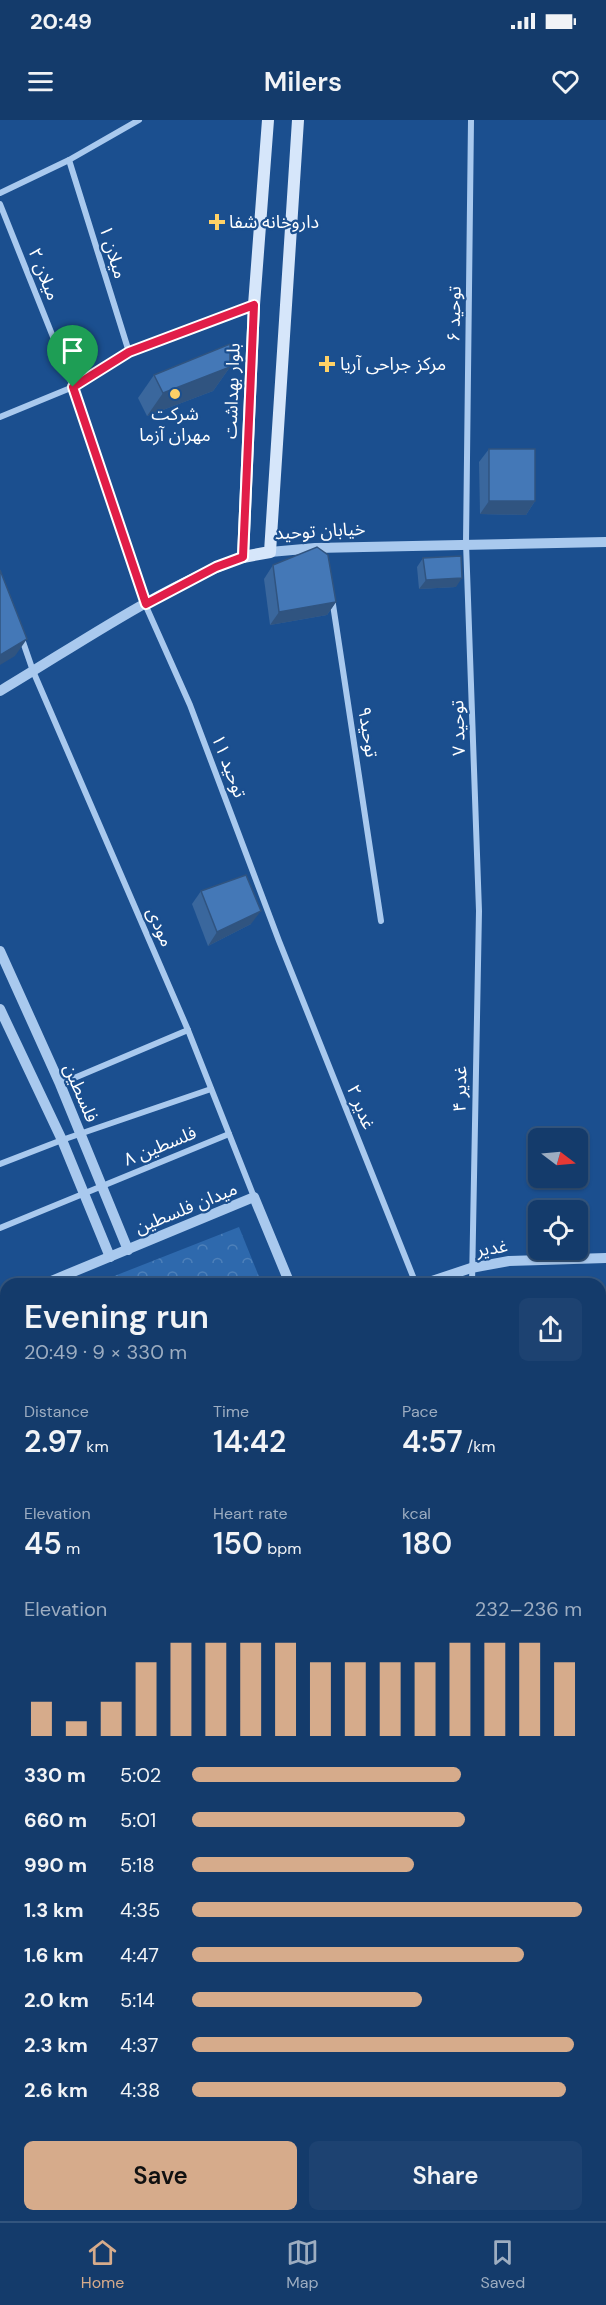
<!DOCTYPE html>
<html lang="en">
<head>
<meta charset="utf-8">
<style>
	body { margin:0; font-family:"DM Sans","Noto Sans Arabic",sans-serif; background:#1d4271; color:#f1f3f6; height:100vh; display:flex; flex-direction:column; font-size:22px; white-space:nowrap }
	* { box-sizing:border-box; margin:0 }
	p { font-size:20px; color:#9dadc1 }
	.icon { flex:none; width:33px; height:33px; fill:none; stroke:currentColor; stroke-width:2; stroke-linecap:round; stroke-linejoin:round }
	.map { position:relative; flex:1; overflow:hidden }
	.side { position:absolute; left:0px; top:1158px; width:606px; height:944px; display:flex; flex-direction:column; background:#143b6b; border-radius:18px 18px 0 0; box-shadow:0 2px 4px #0004,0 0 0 2px #33557e }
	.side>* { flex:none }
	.needle { width:39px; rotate:106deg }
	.tools { position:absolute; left:528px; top:1008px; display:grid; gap:12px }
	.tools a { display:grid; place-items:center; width:60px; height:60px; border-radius:9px; background:#143b6b; box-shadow:0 2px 4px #0004,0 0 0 2px #33557e; font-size:30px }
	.pin { position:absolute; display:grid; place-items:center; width:51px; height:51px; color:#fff; margin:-62px -26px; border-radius:50% 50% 50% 0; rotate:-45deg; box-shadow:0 0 6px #0007 }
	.pin .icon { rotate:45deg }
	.round { display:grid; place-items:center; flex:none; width:63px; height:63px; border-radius:9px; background:#1d4271 }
	.head { display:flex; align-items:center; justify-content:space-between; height:102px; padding:0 24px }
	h1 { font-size:33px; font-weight:600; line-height:45px }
	.figures { display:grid; grid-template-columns:repeat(3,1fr); gap:9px; height:102px; padding:6px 24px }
	.figures div { display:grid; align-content:center }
	.figures b { font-size:30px; font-weight:600 }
	.figures small { font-size:16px; font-weight:400 }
	.figures p { font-size:16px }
	.chart { height:168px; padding:12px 24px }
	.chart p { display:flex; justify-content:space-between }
	.chart svg { width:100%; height:108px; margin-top:6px; stroke:#d6ab8b; stroke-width:6 }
	.primary-button { display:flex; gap:12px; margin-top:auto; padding:12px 24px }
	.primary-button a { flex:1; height:69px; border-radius:9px; background:#d6ab8b; color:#111; font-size:24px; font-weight:600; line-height:69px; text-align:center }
	.primary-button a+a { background:#1d4271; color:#f1f3f6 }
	ul { padding:0 24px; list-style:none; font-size:20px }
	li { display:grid; grid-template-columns:96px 72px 1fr; align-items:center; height:45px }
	li i { height:15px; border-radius:8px; background:#d6ab8b }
	.status { display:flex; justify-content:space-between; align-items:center; height:42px; padding:0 30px; background:#143b6b; direction:ltr }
	.status svg { height:16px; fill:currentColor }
	header { display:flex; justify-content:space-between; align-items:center; height:78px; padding:0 24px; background:#143b6b; font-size:27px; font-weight:600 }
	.tab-bar { display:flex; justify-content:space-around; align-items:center; height:84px; border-top:2px solid #33557e; background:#143b6b; font-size:16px; color:#9dadc1 }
	.tab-bar a { display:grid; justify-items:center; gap:3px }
	.tab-bar .active { color:#d6ab8b }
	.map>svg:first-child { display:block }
</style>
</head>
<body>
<div class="status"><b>20:49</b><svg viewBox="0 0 49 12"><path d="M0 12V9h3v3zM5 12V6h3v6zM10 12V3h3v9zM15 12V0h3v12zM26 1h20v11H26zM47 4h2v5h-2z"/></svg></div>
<header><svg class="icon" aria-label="menu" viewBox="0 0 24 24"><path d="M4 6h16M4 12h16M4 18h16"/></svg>Milers<svg class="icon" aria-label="heart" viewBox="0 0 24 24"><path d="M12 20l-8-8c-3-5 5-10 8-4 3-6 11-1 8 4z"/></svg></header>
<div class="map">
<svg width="606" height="2101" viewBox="0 0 606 2101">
	<defs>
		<pattern id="forest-crowns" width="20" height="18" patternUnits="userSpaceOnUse" patternTransform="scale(1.5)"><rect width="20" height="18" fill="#2e69ad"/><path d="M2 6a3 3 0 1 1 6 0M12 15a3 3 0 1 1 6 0" fill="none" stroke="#4d80b9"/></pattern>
	</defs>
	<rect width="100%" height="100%" fill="#1b4f8f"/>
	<polygon fill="url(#forest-crowns)" points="239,1107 262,1164 94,1164"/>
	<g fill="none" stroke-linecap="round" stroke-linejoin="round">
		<g stroke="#a9c9ee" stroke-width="4.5">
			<polyline points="600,1902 606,1903"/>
			<polyline points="600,2021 606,2003"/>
			<polyline points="572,2101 574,2096"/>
		</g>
		<g stroke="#a9c9ee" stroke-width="6">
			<polyline points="471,0 466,423 479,791 472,1164"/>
			<polyline points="69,40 129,232"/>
			<polyline points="0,73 69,40 139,0"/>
			<polyline points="0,84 73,267 145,484 190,585 279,821 416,1164"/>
			<polyline points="0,297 73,267 129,232 254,185"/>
			<polyline points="332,478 381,801"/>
			<polyline points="22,519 33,551 188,910 254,1077"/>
			<polyline points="60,964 188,910"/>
			<polyline points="0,1044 62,1020 211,969"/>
			<polyline points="0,1108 229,1014"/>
			<polyline points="0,1622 6,1623"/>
			<polyline points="0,1690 6,1691"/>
			<polyline points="600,1828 606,1829"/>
			<polyline points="0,1886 6,1878"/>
			<polyline points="0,1978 6,1971"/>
			<polyline points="39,2101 43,2096"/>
			<polyline points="181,2101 185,2096"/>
		</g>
		<g stroke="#a9c9ee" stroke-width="10">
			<polyline points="270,432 315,428 606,422"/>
			<path d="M 0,571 C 79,524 157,469 243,437"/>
			<polyline points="0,831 60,964 128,1130"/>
			<polyline points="0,889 62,1020 110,1137"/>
			<polyline points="44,1164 254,1077 290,1164"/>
			<polyline points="423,1164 471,1148 509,1141 606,1138"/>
			<polyline points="0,1182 6,1180"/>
			<polyline points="0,1216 6,1230"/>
			<polyline points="0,1317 6,1314"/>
			<polyline points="600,1663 606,1663"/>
		</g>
		<polyline stroke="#d6e6fa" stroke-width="12" points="268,0 254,185 243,437 270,432 298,0"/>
		<g stroke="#f0f6ff" stroke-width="15">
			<polyline points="0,1788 6,1793"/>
			<polyline points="0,1837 6,1841"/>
			<polyline points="371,2096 379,2101"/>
			<polyline points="439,2096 448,2101"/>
		</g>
	</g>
	<g fill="#3a679d">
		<polygon points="230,247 213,271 147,296 138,278 154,255"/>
		<polygon points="489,329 535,381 526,395 480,394 479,342"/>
		<polygon points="423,438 456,467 419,469 417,447"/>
		<polygon points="273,445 336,482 327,495 270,505 264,459"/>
		<polygon points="201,771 251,804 208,826 192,784"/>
	</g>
	<g fill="#305480">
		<polygon points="230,247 213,271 147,296 163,273"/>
		<polygon points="489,381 535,381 526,395 480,394"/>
		<polygon points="462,458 456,467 419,469 426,460"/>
		<polygon points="336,482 327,495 270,505 279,492"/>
		<polygon points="27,519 15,536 0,545 0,535"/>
		<polygon points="261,791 251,804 208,826 217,812"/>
	</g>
	<g fill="#4478b7" stroke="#305480" stroke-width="1.5">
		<polygon points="230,224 230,247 163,273 154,255"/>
		<rect x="489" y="329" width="46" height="52"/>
		<polygon points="317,427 328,435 336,482 279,492 273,445"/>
		<polygon points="461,436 462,458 426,460 423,438"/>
		<polygon points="0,450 27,519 0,535"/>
		<polygon points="246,755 261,791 217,812 201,771"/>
		<polygon points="342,2096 357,2096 354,2101 339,2101"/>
	</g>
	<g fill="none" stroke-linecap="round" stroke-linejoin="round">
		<defs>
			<polygon id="route" points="254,185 243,437 216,447 146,484 73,267 129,232"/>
		</defs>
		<use href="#route" stroke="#fff" stroke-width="12"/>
		<use href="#route" stroke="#e11d48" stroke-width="8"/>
	</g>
	<g fill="#ffd166" stroke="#1b4f8f" stroke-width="2">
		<path d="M214 93h6v6h6v6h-6v6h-6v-6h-6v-6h6z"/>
		<path d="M324 235h6v6h6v6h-6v6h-6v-6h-6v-6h6z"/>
		<circle cx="175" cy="274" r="6"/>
	</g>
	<g text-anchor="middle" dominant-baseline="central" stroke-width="4.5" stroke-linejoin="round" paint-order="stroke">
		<g font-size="18" fill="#fff" stroke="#1b4f8f" text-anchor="start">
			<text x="229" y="102">داروخانه شفا</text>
			<text x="340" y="244">مرکز جراحی آریا</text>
			<text x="175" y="294" text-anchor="middle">شرکت<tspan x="175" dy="21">مهران آزما</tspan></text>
		</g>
		<g font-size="18" fill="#fff" stroke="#1b4f8f">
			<text transform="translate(113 132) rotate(73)">میلان ۱</text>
			<text transform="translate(44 154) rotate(68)">میلان ۲</text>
			<text transform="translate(454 194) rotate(-89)">توحید ۶</text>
			<text transform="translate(232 271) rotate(-88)">بلوار بهداشت</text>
			<text transform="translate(320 411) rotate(-3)">خیابان توحید</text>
			<text transform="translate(458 608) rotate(-92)">توحید ۷</text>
			<text transform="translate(368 612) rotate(81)">توحید۹</text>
			<text transform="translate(229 646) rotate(69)">توحید ۱۱</text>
			<text transform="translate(160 807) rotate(67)">مودی</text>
			<text transform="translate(460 969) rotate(-89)">غدیر ۴</text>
			<text transform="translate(81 973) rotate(67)">فلسطین</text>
			<text transform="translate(361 987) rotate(68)">غدیر ۲</text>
			<text transform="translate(160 1026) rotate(-22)">فلسطین ۸</text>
			<text transform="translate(186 1088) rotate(-22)">میدان فلسطین</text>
			<text transform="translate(492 1128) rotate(-9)">غدیر</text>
		</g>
	</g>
</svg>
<div class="tools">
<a><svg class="needle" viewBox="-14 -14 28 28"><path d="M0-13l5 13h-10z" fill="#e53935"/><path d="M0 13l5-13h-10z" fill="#9dadc1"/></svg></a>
<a><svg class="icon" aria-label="locate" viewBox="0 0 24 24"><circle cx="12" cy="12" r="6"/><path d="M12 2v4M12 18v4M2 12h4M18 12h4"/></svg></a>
</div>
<div class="pin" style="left:73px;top:267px;background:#1e9e55"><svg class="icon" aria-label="arrive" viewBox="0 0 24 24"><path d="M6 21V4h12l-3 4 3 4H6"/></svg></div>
<section class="side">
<div class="head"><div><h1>Evening run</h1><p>20:49 · 9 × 330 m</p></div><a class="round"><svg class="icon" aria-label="share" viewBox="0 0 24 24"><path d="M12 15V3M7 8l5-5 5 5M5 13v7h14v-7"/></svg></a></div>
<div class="figures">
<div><p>Distance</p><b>2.97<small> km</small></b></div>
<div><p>Time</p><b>14:42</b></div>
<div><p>Pace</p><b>4:57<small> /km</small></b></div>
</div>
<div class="figures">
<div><p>Elevation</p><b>45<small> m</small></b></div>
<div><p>Heart rate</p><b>150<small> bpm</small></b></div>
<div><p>kcal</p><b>180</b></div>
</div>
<div class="chart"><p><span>Elevation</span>232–236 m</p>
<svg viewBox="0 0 160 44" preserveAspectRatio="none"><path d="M5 44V30M15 44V38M25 44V30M35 44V14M45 44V6M55 44V6M65 44V6M75 44V6M85 44V14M95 44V14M105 44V14M115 44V14M125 44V6M135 44V6M145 44V6M155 44V14"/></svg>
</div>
<ul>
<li><b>330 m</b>5:02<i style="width:69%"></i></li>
<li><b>660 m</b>5:01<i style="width:70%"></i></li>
<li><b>990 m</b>5:18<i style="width:57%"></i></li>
<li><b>1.3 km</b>4:35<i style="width:100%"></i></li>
<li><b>1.6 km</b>4:47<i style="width:85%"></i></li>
<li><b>2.0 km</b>5:14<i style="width:59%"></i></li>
<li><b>2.3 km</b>4:37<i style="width:98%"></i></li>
<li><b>2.6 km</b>4:38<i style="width:96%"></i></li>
</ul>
<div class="primary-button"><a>Save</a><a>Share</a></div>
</section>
</div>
<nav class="tab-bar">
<a class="active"><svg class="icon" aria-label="home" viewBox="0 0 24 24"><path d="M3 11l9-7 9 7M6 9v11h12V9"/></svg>Home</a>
<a><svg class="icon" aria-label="map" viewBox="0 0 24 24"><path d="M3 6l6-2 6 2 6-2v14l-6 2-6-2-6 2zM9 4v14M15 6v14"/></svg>Map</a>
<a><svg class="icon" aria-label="saved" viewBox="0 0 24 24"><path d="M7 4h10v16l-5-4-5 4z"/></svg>Saved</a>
</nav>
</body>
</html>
